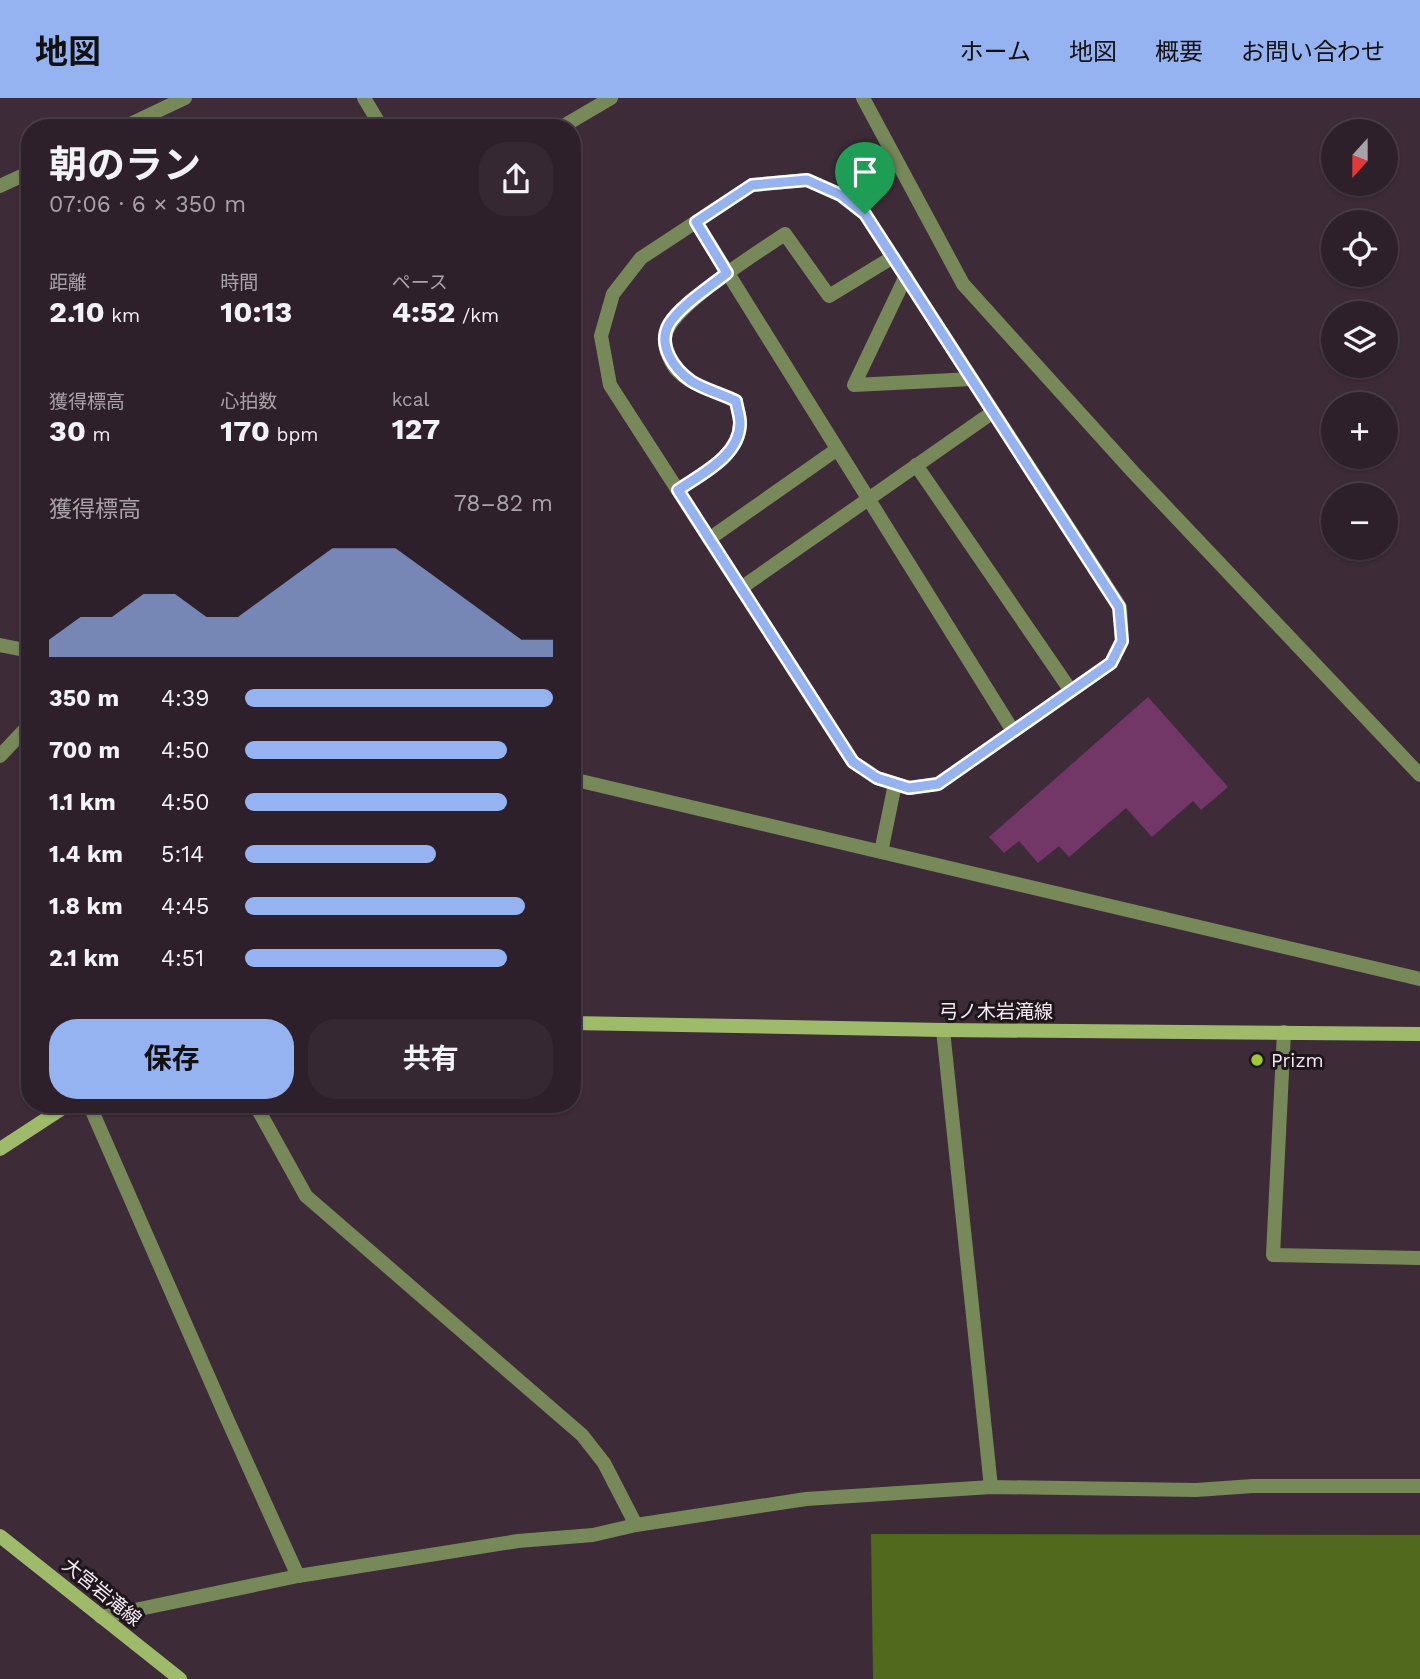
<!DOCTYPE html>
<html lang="ja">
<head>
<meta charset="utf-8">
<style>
	body { margin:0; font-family:"Work Sans","Noto Sans JP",sans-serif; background:#362832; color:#f1f3f6; height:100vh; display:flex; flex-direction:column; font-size:26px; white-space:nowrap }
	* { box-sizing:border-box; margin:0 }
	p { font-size:23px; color:#a7a3a8 }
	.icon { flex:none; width:38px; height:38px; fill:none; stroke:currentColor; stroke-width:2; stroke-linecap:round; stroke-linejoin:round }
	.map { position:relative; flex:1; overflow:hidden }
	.drawer { position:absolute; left:21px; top:21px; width:560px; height:994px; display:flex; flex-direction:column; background:#2e202a; border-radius:28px; box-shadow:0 2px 5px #0004,0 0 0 2px #493e47 }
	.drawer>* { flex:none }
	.needle { width:46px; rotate:201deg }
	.buttons { position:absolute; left:1321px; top:21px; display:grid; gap:14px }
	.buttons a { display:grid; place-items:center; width:77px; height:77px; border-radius:50%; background:#2e202a; box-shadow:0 2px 5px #0004,0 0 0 2px #493e47; font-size:35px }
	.pin { position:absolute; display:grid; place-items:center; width:60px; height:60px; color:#fff; margin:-72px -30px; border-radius:50% 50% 50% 0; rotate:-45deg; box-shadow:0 0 7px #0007 }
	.pin .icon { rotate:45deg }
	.round { display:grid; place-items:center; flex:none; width:74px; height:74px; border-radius:28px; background:#362832 }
	.summary { display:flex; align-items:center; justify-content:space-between; height:119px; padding:0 28px }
	h1 { font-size:38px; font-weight:700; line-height:52px }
	.stats { display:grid; grid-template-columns:repeat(3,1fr); gap:10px; height:119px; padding:7px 28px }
	.stats div { display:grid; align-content:center }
	.stats b { font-size:30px; font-weight:700 }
	.stats small { font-size:19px; font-weight:400 }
	.stats p { font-size:19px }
	.chart { height:196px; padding:14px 28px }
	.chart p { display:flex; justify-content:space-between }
	.chart svg { width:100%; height:126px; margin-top:7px; fill:#95b2f1; opacity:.7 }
	.button { display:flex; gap:14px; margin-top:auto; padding:14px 28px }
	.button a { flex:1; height:80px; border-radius:28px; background:#95b2f1; color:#111; font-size:28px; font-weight:700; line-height:80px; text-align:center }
	.button a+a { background:#362832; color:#f1f3f6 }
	ul { padding:0 28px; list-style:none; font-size:23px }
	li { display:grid; grid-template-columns:112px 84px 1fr; align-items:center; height:52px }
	li i { height:18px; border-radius:9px; background:#95b2f1 }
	header { display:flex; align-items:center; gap:42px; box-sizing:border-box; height:98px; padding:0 35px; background:#95b2f1; color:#111 }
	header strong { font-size:33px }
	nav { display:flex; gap:38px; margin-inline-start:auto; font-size:24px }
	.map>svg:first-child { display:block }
</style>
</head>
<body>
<header>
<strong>地図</strong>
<nav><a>ホーム</a><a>地図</a><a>概要</a><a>お問い合わせ</a></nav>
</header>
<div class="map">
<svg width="1420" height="1581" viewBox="0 0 1420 1581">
	<rect width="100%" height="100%" fill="#3d2b38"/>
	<polygon fill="#51691d" points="871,1436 1420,1437 1420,1581 873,1581"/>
	<polygon fill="#723766" points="1148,599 1228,689 1201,712 1193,703 1152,739 1126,710 1069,759 1059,748 1038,765 1019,743 1004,755 989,739"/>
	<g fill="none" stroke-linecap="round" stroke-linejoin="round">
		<g stroke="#778958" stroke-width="14">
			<polygon points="807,82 840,97 865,116 1120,509 1122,543 1111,565 938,686 909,690 877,680 853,664 610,287 601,238 613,196 641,160 752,87"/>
			<polyline points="696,124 1013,633"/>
			<polyline points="906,178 854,287 972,281"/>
			<polyline points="916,367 1071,593"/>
			<path d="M 678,392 C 701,376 740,358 740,325 C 740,318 737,310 736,303 C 716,293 690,288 675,270 C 670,263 664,249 665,240 C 667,210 760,153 785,136 L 829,198 L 893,159"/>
			<polyline points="709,441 836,352"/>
			<polyline points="741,490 993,314"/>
			<polyline points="881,754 895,686"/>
		</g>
		<g stroke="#778958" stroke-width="14">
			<polyline points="364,0 382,30"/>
			<polyline points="863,0 963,186 1133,374 1420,677"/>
			<polyline points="122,30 185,0"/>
			<polyline points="560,30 611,0"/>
			<polyline points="0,88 30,74"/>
			<polyline points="0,658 30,626"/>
			<polyline points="943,932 991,1389"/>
			<polyline points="1284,934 1273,1157 1420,1160"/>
			<polyline points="89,1006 224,1314 298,1478"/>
			<polyline points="255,1006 306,1098 582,1337 604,1365 636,1427"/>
			<polyline points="101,1519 298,1478 518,1443 593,1437 636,1427 806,1401 991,1389 1196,1392 1253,1388 1420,1388"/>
		</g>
		<g stroke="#778958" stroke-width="14">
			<polyline points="0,547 30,553"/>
			<polyline points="572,681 1420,881"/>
		</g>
		<g stroke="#9ebb6a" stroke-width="14">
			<polyline points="572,925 943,932 1420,936"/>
			<polyline points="0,1051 69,1006"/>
			<polyline points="0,1438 180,1581"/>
		</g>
	</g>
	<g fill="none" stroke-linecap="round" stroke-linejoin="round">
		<defs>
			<path id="route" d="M 807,82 L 841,97 L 865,116 L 1119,509 L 1122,543 L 1111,565 L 938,686 L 909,690 L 877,680 L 853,664 L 678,392 C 701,376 740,358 740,325 C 740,318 737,310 736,303 C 722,296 703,291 691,283 C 674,271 657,247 669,226 C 681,207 710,189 727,175 L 696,124 L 752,87 Z"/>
		</defs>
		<use href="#route" stroke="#fff" stroke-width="14"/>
		<use href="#route" stroke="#95b2f1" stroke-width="9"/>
	</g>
	<circle fill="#9dca30" stroke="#1f161c" stroke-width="2.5" cx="1257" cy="962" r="7"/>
	<g text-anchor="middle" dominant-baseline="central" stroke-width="6" stroke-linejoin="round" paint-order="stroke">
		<g font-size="19" fill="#f8ecf5" stroke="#1f161c">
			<text x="996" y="913">弓ノ木岩滝線</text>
			<text transform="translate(102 1494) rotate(39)">大宮岩滝線</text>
		</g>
		<g font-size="19" fill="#f8ecf5" stroke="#1f161c" text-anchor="start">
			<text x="1271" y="962">Prizm</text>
		</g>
	</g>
</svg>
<div class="buttons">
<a><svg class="needle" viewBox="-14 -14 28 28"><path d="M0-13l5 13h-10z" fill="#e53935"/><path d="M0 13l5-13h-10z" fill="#a7a3a8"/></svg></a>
<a><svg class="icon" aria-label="locate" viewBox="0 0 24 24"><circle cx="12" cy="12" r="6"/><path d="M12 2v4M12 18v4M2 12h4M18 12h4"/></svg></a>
<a><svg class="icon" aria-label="layers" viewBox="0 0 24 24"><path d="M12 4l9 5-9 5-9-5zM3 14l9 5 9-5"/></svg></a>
<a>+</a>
<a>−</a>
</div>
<div class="pin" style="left:865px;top:116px;background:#1e9e55"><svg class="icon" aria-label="arrive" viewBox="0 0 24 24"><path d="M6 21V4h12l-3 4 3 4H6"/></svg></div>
<section class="drawer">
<div class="summary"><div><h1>朝のラン</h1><p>07:06 · 6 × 350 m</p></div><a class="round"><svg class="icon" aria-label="share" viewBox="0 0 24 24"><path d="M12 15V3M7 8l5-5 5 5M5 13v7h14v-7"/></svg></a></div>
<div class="stats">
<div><p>距離</p><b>2.10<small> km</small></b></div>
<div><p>時間</p><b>10:13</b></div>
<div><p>ペース</p><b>4:52<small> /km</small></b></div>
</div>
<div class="stats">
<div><p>獲得標高</p><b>30<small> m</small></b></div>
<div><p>心拍数</p><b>170<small> bpm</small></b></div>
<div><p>kcal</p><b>127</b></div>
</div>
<div class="chart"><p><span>獲得標高</span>78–82 m</p>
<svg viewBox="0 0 160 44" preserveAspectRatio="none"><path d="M0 44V38L10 30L20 30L30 22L40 22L50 30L60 30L70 22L80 14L90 6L100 6L110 6L120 14L130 22L140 30L150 38L160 38V44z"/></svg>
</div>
<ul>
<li><b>350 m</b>4:39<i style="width:100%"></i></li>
<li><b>700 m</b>4:50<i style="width:85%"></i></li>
<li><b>1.1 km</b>4:50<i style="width:85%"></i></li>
<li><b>1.4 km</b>5:14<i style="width:62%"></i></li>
<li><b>1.8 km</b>4:45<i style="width:91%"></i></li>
<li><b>2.1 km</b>4:51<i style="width:85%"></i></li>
</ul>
<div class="button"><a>保存</a><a>共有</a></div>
</section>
</div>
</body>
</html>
